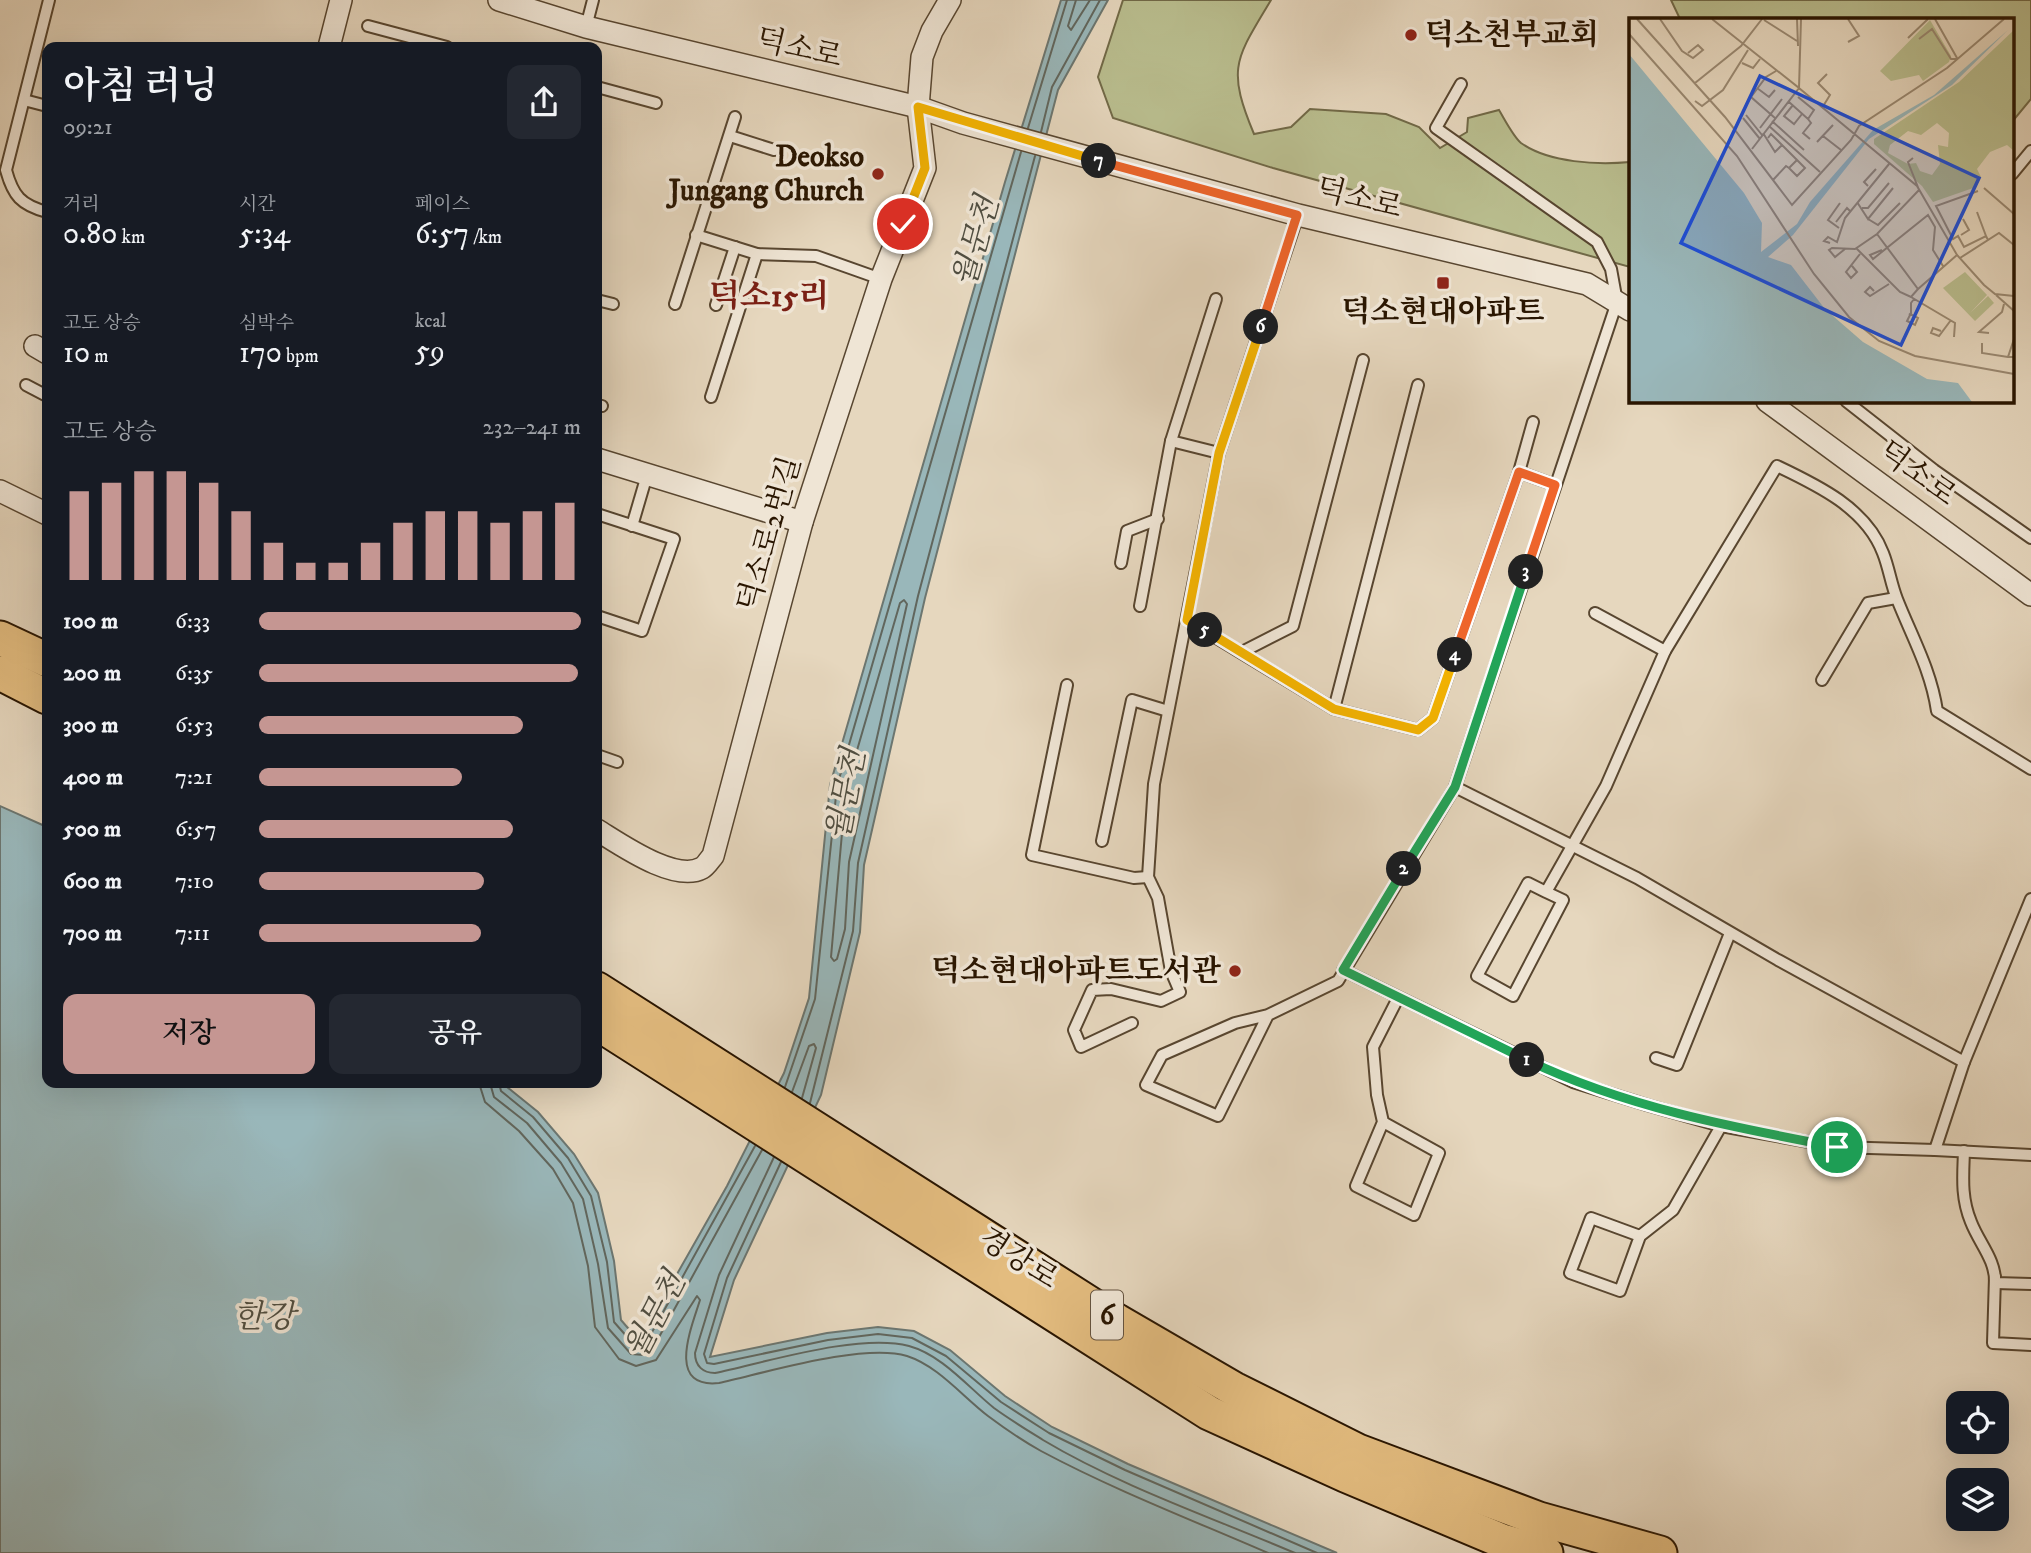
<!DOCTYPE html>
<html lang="ko">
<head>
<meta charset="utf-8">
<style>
	body { margin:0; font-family:"IM FELL DW Pica","Noto Serif KR",serif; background:#242831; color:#f1f3f6; height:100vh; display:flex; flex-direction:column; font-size:26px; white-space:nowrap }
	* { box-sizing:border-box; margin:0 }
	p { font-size:23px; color:#9ea1a6 }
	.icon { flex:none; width:38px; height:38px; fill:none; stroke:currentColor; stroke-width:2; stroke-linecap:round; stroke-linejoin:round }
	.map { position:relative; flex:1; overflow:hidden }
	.details { position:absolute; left:42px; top:42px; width:560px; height:1046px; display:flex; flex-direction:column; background:#171b24; border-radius:14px; box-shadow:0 7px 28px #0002 }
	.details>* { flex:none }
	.tools { position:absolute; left:1946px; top:1391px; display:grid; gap:14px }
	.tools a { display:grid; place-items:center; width:63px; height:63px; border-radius:14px; background:#171b24; box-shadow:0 7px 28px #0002; font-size:35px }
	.pin { position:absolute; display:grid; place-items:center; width:60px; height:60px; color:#fff; margin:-30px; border:4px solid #fff; border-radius:50%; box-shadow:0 2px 7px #0007 }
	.km { position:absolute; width:35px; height:35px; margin:-18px; border-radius:50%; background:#222; color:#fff; font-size:19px; line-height:35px; text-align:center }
	.round { display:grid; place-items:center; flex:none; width:74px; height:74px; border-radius:14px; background:#242831 }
	.head { display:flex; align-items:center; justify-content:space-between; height:119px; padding:0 21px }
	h1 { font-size:38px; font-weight:600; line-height:52px }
	.figures { display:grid; grid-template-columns:repeat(3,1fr); gap:10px; height:119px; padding:7px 21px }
	.figures div { display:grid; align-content:center }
	.figures b { font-size:30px; font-weight:600 }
	.figures small { font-size:19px; font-weight:400 }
	.figures p { font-size:19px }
	.chart { height:196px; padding:14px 21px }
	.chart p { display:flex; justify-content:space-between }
	.chart svg { width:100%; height:126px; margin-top:7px; stroke:#c59692; stroke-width:6 }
	.button { display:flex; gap:14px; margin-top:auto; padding:14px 21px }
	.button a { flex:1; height:80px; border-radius:14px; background:#c59692; color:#111; font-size:28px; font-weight:600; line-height:80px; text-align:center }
	.button a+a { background:#242831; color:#f1f3f6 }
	ul { padding:0 21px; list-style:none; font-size:23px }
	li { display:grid; grid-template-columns:112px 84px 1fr; align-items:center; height:52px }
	li i { height:18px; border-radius:9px; background:#c59692 }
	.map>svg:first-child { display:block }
</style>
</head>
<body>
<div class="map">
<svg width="2031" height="1553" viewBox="0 0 2031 1553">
	<rect width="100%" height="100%" fill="#e6d7be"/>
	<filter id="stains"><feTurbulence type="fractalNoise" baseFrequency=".00286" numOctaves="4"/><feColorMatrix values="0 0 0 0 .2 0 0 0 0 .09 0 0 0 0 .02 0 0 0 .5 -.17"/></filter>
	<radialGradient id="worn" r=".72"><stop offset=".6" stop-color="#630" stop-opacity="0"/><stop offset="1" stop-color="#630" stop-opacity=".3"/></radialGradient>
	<g fill="#b9bd8e" stroke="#716947" stroke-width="2">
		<path d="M 1123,0 L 1271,0 C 1236,59 1226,67 1254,134 L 1291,127 L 1310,109 L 1386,114 L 1419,127 L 1440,148 L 1467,132 L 1468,118 L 1499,110 C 1505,120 1513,136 1521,143 C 1549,163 1598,165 1630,162 L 1630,267 L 1273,168 L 1113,118 L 1098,77 Z"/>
		<polygon points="1671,0 2031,0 2031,99 2012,122 2012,19 1680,19"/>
	</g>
	<polygon fill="#99b7ba" stroke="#6c7670" stroke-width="2" points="1061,0 1108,0 1058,90 925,598 864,865 860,932 821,1095 734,1280 710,1357 827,1333 878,1327 914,1331 950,1350 1005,1396 1052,1427 1128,1464 1337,1553 0,1553 0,806 47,827 47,1083 502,1083 538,1112 574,1154 598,1193 614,1261 621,1320 639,1341 727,1186 784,1073 809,998 830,785 1005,182"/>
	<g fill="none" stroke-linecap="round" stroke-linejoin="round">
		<g stroke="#61665d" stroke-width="2">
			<polyline points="1076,0 1068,26 1071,30 1090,0"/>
			<polyline points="1028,128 1067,0"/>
			<polyline points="1041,132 1052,87 1100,0"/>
			<polygon points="904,600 907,604 849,862 845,929 837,959 834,961 831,957 846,788 900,603"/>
			<path d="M 479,1083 L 485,1102 L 519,1131 L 553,1169 L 573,1203 L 588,1266 L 595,1327 L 619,1359 L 636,1366 L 656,1360 L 697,1296 L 700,1300 C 692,1326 665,1389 719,1383 C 765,1373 862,1343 907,1356 C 938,1366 962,1396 988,1416 C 1004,1428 1023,1441 1041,1451 C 1114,1490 1192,1520 1268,1553"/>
			<polyline points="490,1083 494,1097 527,1123 561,1163 583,1199 598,1264 608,1328 631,1354 644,1355 653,1348 762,1150"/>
			<polyline points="499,1083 501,1091 533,1117 568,1158 591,1196 607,1262 614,1322 636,1347 646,1343 755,1146"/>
			<polyline points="785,1087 815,999 837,786 1021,152"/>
			<polyline points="792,1092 809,1046 814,1044 816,1048 802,1098"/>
			<polyline points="810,1103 853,931 858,863 918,596 1035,156"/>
			<path d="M 774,1157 L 719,1275 L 695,1353 C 695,1366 703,1373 715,1373 C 767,1362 859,1333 909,1346 C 942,1355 968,1387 994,1408 C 1009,1419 1027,1430 1043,1440 C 1120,1486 1213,1518 1295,1553"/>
			<polyline points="781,1162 727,1278 704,1354 707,1363 714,1364 828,1340 878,1334 912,1338 946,1356 1001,1402 1049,1433 1125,1470 1317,1553"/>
		</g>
		<defs>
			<g id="service">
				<polyline points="368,26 447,47"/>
				<polyline points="586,27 593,0"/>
				<polyline points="597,87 656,103"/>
				<polyline points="24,100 47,106"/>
				<polyline points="730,136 774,150"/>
				<polyline points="2012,174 2031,151"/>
				<path d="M 47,212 C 21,205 13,196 6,170 L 49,0"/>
				<polyline points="696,235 757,254 816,256 881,279"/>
				<polyline points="1216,299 1171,441 1219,453"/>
				<polyline points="597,300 613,304"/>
				<polyline points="675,304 735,117"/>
				<polyline points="716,305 735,247"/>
				<polyline points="26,385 47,396"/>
				<polyline points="711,397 757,254"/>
				<polyline points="1846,401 1934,470 2031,538"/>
				<polyline points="597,405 602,406"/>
				<polyline points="1533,422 1519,472 1555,485"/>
				<polyline points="597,514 674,539 642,631 597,616"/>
				<polyline points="632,526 647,475"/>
				<polyline points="1121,563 1127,531 1158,519"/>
				<polyline points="1140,606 1171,441"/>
				<polyline points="1595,613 1665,651"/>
				<polyline points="1187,620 1334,709 1418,385"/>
				<polyline points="1242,652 1293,626 1363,360"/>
				<polyline points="1822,680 1868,603 1896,598"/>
				<polyline points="1067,685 1032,855 1134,878 1148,877"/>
				<polyline points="1334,709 1418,730 1433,718 1519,472"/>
				<polyline points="597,755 617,762"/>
				<polyline points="1455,787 1637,878 1778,960 1964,1062 2031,899"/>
				<polyline points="1102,841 1132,700 1168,711"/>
				<path d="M 1546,892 L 1528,883 L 1477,976 L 1513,996 L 1563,900 L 1546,892 L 1606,786 L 1665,651 L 1777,466 C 1817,485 1866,508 1883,553 C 1889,568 1891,584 1897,599 C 1912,637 1931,670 1937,711 L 2031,769"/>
				<polyline points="1343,970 1573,1082 1647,1105 1721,1126 1837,1147 1935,1150 1964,1062"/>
				<polyline points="1268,1015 1218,1116 1146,1085 1162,1055 1235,1023 1268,1015 1338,981 1455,787 1617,302 1611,269 1597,242 1436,128 1461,84"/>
				<polyline points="1132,1023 1081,1047 1074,1030 1092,990 1111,989 1161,1001 1180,992 1171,971 1158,898 1148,877 1154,784 1219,453 1298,215"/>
				<polyline points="1656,1058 1677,1065 1730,933"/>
				<polyline points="1383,1122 1439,1153 1414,1215 1356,1186 1383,1122 1377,1095 1373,1047 1398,998"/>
				<polyline points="1935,1150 2031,1155"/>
				<path d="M 1964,1151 C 1963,1177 1961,1198 1971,1222 C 1979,1243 1996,1260 1995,1283 L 2031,1284"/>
				<polyline points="1640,1236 1591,1218 1570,1273 1620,1291 1640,1236 1673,1210 1721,1126"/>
				<polyline points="1995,1277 1993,1343 2031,1345"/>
			</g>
			<g id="minor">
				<polyline points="499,0 586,27 918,107 963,123 1298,215 1587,284 1630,310"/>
				<polyline points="329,47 341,0"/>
				<polyline points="35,346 47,353"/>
				<polyline points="1767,401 2031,595"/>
				<polyline points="597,459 802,522"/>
				<polyline points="0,491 47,514"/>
				<path d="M 597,830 C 620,844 675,883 702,868 C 706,866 710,859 713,856 L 802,522 L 881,279 L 925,168 L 918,107 L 922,57 L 932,31 L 950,0"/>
			</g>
			<g id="primary">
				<polyline points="0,638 47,660"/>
				<polyline points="0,673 47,697"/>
				<polyline points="597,989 1117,1321 1234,1389 1358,1451 1539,1519 1660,1553"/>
				<polyline points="597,1023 1209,1413 1345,1475 1502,1541 1546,1553"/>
			</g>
		</defs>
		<use href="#service" stroke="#584630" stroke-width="14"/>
		<use href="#minor" stroke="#584630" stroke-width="24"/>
		<use href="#primary" stroke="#291500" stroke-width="37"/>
		<use href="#service" stroke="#efe5d5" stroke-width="10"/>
		<use href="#minor" stroke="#efe5d5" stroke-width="21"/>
		<use href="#primary" stroke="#e3bc7f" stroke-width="33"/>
	</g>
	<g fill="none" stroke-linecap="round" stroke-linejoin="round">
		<defs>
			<path id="split-1" d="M 1527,1060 C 1625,1107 1731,1127 1837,1147"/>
			<polyline id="split-2" points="1404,869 1343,970 1527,1060"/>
			<polyline id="split-3" points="1404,869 1455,787 1526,572"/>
			<polyline id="split-4" points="1455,655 1519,472 1555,485 1526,572"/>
			<polyline id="split-5" points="1205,630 1334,709 1418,730 1433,718 1455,655"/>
			<polyline id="split-6" points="1205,630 1187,620 1219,453 1261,327"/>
			<polyline id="split-7" points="1099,161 1297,215 1261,327"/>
			<polyline id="split-8" points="903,224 925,168 918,107 1099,161"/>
		</defs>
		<use href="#split-1" stroke="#fff" stroke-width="14"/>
		<use href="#split-2" stroke="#fff" stroke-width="14"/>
		<use href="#split-3" stroke="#fff" stroke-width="14"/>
		<use href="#split-4" stroke="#fff" stroke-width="14"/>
		<use href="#split-5" stroke="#fff" stroke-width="14"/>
		<use href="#split-6" stroke="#fff" stroke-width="14"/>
		<use href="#split-7" stroke="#fff" stroke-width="14"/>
		<use href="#split-8" stroke="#fff" stroke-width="14"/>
		<use href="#split-1" stroke="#22a559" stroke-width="9"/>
		<use href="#split-2" stroke="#22a559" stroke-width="9"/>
		<use href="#split-3" stroke="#22a559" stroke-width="9"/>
		<use href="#split-4" stroke="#f0652b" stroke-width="9"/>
		<use href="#split-5" stroke="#f5b400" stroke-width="9"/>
		<use href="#split-6" stroke="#f5b400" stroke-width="9"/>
		<use href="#split-7" stroke="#f0652b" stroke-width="9"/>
		<use href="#split-8" stroke="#f5b400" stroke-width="9"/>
	</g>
	<g fill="#8f2418" stroke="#efe5d5" stroke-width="2.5">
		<circle cx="1411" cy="35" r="7"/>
		<circle cx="878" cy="174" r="7"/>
		<rect x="1436" y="276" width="14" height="14" rx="3.5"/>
		<circle cx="1235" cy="971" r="7"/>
	</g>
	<g text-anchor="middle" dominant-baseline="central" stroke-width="7" stroke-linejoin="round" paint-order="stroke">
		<rect fill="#efe5d5" stroke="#645340" stroke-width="2" x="1091" y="1290.5" width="32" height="49" rx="5"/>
		<g font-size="28" font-weight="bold" fill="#291500">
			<text x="1107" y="1315">6</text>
		</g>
		<g font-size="30" font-weight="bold" fill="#291500" stroke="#efe5d5" text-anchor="end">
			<text x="1425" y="35" text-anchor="start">덕소천부교회</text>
			<text x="864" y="157">Deokso<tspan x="864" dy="34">Jungang Church</tspan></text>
			<text x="1443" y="312" text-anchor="middle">덕소현대아파트</text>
			<text x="1221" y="971">덕소현대아파트도서관</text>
		</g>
		<g font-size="30" fill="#291500" stroke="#efe5d5">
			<text transform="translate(799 49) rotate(13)">덕소로</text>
			<text transform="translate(1359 199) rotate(14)">덕소로</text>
			<text transform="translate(1917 474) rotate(36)">덕소로</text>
			<text transform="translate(770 534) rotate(-74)">덕소로2번길</text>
			<text transform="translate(1018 1259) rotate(32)">경강로</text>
		</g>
		<g font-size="32" font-style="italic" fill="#504e41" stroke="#efe5d5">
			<text transform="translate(977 242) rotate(-74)">월문천</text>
			<text transform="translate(847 795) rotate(-79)">월문천</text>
			<text transform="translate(656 1316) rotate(-62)">월문천</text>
			<text x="264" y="1318">한강</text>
		</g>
		<g font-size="32" font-weight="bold" fill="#7a1f14" stroke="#efe5d5">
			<text x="769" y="297">덕소15리</text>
		</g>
	</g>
	<g transform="translate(1629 18)">
		<rect width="385" height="385" fill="#e6d7be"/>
		<path d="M 301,2 L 322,38 L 320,44 L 294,63 L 290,57 L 262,63 L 251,53 ZM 385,12 L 385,133 L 378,127 L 361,134 L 348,151 L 352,159 L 347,169 L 304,184 L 293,168 L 245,126 L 245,121 L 330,64 ZM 308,105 L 320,115 L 319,129 L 309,127 L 311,146 L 303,157 L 291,153 L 287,145 L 279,146 L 259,135 L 261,127 L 279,113 L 292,117 ZM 336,254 L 358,277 L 341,295 L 359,278 L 365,285 L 346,303 L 314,270 Z" fill="#b9bd8e" fill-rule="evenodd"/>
		<path d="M 379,12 L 323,67 L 240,121 L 164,217 L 139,239 L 162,247 L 196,291 L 234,324 L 298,361 L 329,365 L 343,384 L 0,384 L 0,36 L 115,175 L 133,205 L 132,234 L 168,206 L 181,184 L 244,112 L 305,77 Z" fill="#99b7ba"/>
		<path fill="none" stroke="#9a8972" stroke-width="2" d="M 8,1 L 96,99 L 163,187 L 222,122 L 230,108 L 318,50 L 375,1M 31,1 L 53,33 L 64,40 L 74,32 L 69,27 L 59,35M 83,1 L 170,70 L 123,131M 168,1 L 169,28M 172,1 L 170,70 L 288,168 L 328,237 L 355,267 L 366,276 L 385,278M 219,1 L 230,18 L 219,24M 306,1 L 328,40M 135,2 L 168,23M 0,16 L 108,138 L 185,256 L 220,299 L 250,323 L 286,338 L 385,356M 279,20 L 299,1M 290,21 L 303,11 L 322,41 L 328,41M 113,45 L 124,50 L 131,41M 66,65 L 112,28 L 133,1M 128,70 L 140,79 L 146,72M 66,83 L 73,88 L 94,72 L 119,32M 160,84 L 179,101 L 185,92 L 169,79M 164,87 L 155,98 L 165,106 L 173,96M 193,90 L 201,77 L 189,65 L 198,56M 117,97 L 133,117M 114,100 L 131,121M 146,100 L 122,79 L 137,59 L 147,53M 179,101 L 182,105 L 174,115 L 181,121M 143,103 L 175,132M 140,108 L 191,154M 131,110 L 153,81M 134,115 L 146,134 L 153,127 L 142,116 L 139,120M 194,118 L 212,132M 188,124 L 204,107M 153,127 L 168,142M 144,162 L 157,148 L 160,150 L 168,158 L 176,150 L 168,142 L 160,150M 239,168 L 235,164 L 247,151M 355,170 L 385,196M 349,173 L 307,188 L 324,221 L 329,218 L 335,229 L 357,218 L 359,222M 228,184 L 239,201 L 264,170M 233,190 L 239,190 L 260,165M 348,194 L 357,218M 239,201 L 249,207 L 271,185M 207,204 L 218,190 L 221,193M 210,210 L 199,202 L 211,185M 248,216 L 289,271 L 328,237M 332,217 L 340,212 L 334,201M 201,225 L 195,223 L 199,219 L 208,224 L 216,200 L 260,146M 227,230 L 271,274 L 282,279 L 289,271M 216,231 L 206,239 L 200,232 L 203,230 L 226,231 L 248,216 L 290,172 L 279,144 L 284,140M 253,232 L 241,237 L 244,241 L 299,197 L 306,209 L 304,232 L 314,248M 331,240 L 370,215 L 385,227M 223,248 L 228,254 L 222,260 L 217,254 L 231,236M 245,273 L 241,269 L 236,274 L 241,278 L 260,266M 367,277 L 385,293M 282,279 L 326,305 L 325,319M 282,295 L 278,303 L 286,307 L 289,300 L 281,296 L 282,295 L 282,285 L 285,281M 312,313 L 304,310 L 302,315 L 310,318 L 322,302M 360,315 L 350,314 L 373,294 L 375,286M 385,321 L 379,339 L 385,339M 353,325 L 353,335 L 379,339"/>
		<path fill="#1d4ed8" fill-opacity="0.15" stroke="#1d4ed8" stroke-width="3.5" d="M 131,58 L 350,160 L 272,327 L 52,225 Z"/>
		<rect width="385" height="385" fill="none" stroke="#291500" stroke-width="3.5"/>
	</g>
	<rect width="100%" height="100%" filter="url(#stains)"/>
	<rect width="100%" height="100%" fill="url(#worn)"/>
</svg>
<div class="tools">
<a><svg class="icon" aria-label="locate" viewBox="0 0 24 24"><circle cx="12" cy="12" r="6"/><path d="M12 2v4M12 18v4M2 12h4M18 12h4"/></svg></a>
<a><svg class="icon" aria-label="layers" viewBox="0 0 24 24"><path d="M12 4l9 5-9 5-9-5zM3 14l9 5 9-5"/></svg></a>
</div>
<div class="pin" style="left:1837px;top:1147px;background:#1e9e55"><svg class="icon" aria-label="arrive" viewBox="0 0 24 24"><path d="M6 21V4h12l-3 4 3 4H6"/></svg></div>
<div class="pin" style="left:903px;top:224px;background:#d93025"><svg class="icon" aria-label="check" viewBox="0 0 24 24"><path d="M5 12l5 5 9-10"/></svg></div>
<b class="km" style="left:1527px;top:1060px">1</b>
<b class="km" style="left:1404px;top:869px">2</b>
<b class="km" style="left:1526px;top:572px">3</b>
<b class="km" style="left:1455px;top:655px">4</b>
<b class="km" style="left:1205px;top:630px">5</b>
<b class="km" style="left:1261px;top:327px">6</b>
<b class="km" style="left:1099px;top:161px">7</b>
<section class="details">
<div class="head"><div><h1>아침 러닝</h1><p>09:21</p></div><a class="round"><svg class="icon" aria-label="share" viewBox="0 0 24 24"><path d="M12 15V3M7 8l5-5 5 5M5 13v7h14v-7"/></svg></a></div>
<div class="figures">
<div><p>거리</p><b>0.80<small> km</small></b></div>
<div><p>시간</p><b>5:34</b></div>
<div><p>페이스</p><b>6:57<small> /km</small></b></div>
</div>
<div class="figures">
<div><p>고도 상승</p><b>10<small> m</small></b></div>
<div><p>심박수</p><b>170<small> bpm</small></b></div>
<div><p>kcal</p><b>59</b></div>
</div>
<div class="chart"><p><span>고도 상승</span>232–241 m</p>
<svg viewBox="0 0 160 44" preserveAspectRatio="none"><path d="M5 44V13M15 44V10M25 44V6M35 44V6M45 44V10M55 44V20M65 44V31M75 44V38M85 44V38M95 44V31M105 44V24M115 44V20M125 44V20M135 44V24M145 44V20M155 44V17"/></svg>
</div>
<ul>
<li><b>100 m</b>6:33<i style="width:100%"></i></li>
<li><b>200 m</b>6:35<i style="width:99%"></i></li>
<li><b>300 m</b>6:53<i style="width:82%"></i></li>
<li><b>400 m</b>7:21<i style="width:63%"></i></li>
<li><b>500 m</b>6:57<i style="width:79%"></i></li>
<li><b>600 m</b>7:10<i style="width:70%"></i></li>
<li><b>700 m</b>7:11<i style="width:69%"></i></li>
</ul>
<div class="button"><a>저장</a><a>공유</a></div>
</section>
</div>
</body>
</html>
